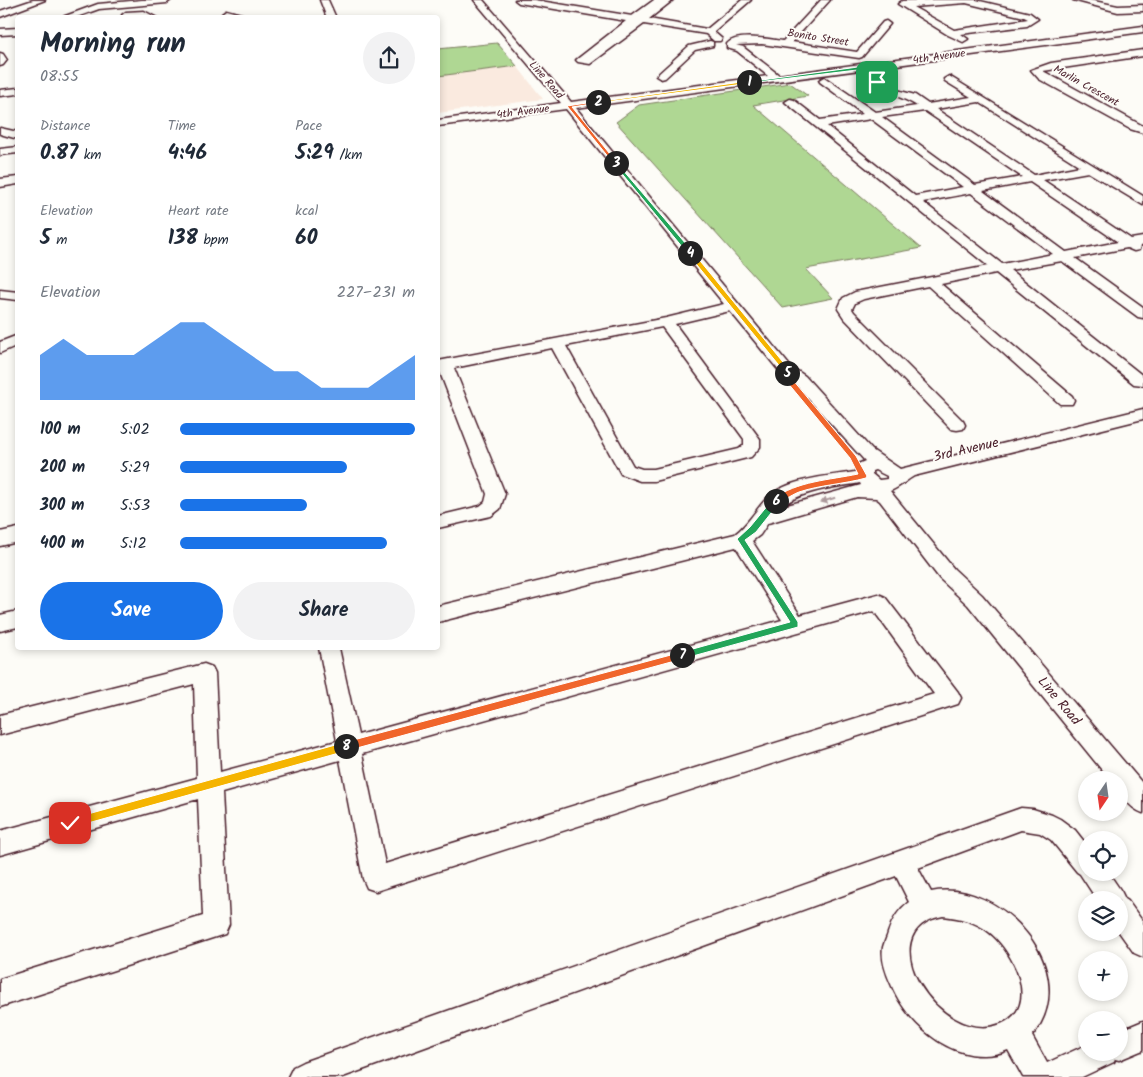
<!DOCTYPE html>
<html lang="en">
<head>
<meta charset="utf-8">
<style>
	body { margin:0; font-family:Kalam,sans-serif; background:#f2f2f3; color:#1f2937; height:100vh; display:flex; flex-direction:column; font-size:19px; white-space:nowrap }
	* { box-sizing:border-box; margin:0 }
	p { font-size:16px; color:#747a83 }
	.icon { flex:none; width:28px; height:28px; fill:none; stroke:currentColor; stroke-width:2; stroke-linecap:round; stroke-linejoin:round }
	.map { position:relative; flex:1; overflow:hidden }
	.side { position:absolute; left:15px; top:15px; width:425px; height:635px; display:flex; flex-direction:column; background:#fff; border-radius:5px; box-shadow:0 2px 8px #0003 }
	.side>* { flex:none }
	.needle { width:32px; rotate:193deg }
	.controls { position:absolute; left:1078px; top:771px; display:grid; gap:10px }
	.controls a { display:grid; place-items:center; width:50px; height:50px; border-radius:50%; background:#fff; box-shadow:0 2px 8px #0003; font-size:25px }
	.pin { position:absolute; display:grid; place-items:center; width:42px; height:42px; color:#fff; margin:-21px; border-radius:10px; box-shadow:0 2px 8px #0006 }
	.km { position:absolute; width:25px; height:25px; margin:-12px; border-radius:50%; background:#222; color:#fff; font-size:14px; line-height:25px; text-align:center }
	.round { display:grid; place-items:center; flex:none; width:52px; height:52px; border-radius:26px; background:#f2f2f3 }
	.headline { display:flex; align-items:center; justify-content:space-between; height:85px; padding:0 25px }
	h1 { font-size:28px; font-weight:800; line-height:38px }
	.metrics { display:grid; grid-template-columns:repeat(3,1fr); gap:8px; height:85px; padding:5px 25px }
	.metrics div { display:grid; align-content:center }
	.metrics b { font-size:21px; font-weight:800 }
	.metrics small { font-size:14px; font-weight:400 }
	.metrics p { font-size:14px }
	.chart { height:140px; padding:10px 25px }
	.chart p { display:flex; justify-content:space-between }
	.chart svg { width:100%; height:90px; margin-top:5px; fill:#1a73e8; opacity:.7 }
	.action { display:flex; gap:10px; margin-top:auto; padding:10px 25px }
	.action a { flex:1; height:58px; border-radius:30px; background:#1a73e8; color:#fff; font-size:20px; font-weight:800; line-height:58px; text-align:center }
	.action a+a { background:#f2f2f3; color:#1f2937 }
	ul { padding:0 25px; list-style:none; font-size:16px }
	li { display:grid; grid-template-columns:80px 60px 1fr; align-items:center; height:38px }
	li i { height:12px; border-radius:6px; background:#1a73e8 }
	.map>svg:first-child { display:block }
</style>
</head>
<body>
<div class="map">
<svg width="1143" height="1077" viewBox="0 0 1143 1077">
	<rect width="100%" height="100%" fill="#fdfcf7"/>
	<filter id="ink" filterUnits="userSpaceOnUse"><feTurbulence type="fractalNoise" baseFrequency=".02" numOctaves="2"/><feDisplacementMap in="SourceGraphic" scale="10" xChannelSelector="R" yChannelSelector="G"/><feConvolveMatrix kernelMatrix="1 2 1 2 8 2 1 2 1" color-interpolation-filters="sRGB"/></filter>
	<g filter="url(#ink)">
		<polygon fill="#faeadf" points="517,66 543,99 438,113 438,76"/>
		<g fill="#afd793" stroke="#7c7b5f">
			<polygon points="497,43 517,66 438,76 438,49"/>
			<polygon points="790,83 808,96 753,105 921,248 806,269 833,298 783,308 616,122 639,105"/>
		</g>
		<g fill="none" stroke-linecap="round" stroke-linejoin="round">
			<polyline stroke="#d9d0ce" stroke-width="9" stroke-dasharray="9 5" stroke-linecap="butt" points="892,80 897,83"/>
			<defs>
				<g id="street">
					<polygon points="33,0 45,0 0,17 0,11"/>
					<polygon points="142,0 171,0 167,3 99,9 74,18 60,18 98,4"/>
					<polygon points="320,0 328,0 336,18 327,18"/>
					<path d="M 474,0 L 483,0 L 571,102 L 768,76 L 737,51 L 727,48 L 727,44 C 736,33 767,39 783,41 L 821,0 L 830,0 L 792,42 L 857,52 L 883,22 L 886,21 L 890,24 L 862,57 L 859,58 L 762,44 L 736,45 L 743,47 L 779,75 L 1143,26 L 1143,32 L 576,108 L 790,366 L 805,376 L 872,450 L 900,469 L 1143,409 L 1143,419 L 914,476 C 905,481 900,487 890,491 L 954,569 L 982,595 L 1143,784 L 1143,813 C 1129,808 1119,794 1119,780 L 1110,780 L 968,605 L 940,579 L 880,501 L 876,498 L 857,497 L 768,523 L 760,535 L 752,541 L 800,615 L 878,594 L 885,597 L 958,692 L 961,698 L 958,704 L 376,891 L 367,888 L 363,879 L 340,760 L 222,793 L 229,925 L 225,934 L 0,1007 L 0,979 L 203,916 L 198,799 L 0,855 L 0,831 L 197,778 L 194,684 L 0,735 L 0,715 L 204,664 L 212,667 L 215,673 L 220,772 L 337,741 L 319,648 L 339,648 L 358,735 L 782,620 L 736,547 L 438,622 L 438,606 L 735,534 C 748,524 755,511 766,499 C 785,479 829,476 855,472 L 858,464 L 865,461 L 793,382 L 780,372 L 730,311 L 675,324 L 760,439 L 760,447 L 751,457 L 654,481 L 640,481 L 621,474 L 552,348 L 454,368 L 505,494 L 500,509 L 491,516 L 438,528 L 438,516 L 480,506 L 485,502 L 487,494 L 439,370 L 438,371 L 438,361 L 666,318 L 724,304 L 566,109 L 438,126 L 438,120 L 561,103 ZM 662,327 L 744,439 L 744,445 L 739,449 L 654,469 L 642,469 L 633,466 L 566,346 ZM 875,470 L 887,476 L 887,479 L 879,480 L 872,474 L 872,471 ZM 860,483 L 861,485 L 780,507 C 803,490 832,488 860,483 ZM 874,611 L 934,694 L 385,864 L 362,754 Z"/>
					<polygon points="515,0 534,0 632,16 654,0 673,0 649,19 707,29 742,0 751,0 714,32 722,39 720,41 714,41 706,34 644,24 590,64 578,62 576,60 626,21 519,3"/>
					<path d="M 934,0 L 976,0 L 1030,13 L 1038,19 L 1027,26 L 961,34 L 968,39 L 963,42 L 948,35 L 898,4 L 902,1 ZM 966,3 L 1024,17 L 1028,19 L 954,30 L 913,7 Z"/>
					<polygon points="1073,0 1089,0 1118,6 1143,5 1143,11 1118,12"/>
					<polygon points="226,10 256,18 236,18 223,15 222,13"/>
					<polygon points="144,11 157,18 126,18 122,15 126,12"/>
					<polygon points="18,28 18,34 0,35 0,29"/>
					<polygon points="710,41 713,42 713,46 695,50 665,78 661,79 656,76 689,46"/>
					<polygon points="1143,50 1143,56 1043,71 1143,126 1143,133 1130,129 1039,79 1031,70 1051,63"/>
					<polygon points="0,53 3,54 7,60 3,65 0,66"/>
					<path d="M 949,76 L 1143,196 L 1143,205 L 1088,172 L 1043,180 L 1131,239 L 1143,237 L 1143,245 L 1140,246 L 1139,250 L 1134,251 L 1127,248 L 1075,258 L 1143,307 L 1143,318 L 1138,317 L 1062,261 L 1010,270 L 1143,376 L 1143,385 L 1134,384 L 996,273 L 941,284 L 1072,396 L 1074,400 L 1072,404 L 1060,404 L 928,286 L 864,299 L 855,303 L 852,309 L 854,312 L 963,421 L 965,425 L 963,429 L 957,430 L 951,429 L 844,318 L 838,309 L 843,298 L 855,292 L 988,266 L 785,102 L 790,99 L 794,100 L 820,120 L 863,114 L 820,82 L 819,80 L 824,77 L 875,112 L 917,106 C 904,97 889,96 878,85 L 883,82 L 897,90 L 915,95 L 928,104 L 971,97 L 945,81 L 944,79 ZM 979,102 L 1080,166 L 1034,175 L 936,109 ZM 925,111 L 1022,177 L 975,185 L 882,117 ZM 871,119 L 963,187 L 915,196 L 827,126 ZM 1030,182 L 1118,242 L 1066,252 L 983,191 ZM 971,193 L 1053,254 L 1002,264 L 923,202 Z"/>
					<polygon points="18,88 18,94 0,96 0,90"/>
					<polygon points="0,128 18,132 18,139 0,134"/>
					<polygon points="18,147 18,153 0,155 0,149"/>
					<polygon points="18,177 18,184 0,187 0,179"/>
					<polygon points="0,290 18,292 18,300 0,298"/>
					<polygon points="18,335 18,345 0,353 0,342"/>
					<polygon points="18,528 18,542 0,546 0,532"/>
					<polygon points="18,611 18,627 0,631 0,615"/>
					<path d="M 1021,808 L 1033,809 L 1052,815 L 1060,819 L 1075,830 L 1086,844 L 1086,872 L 1108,872 L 1121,891 L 1125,899 L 1128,901 L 1143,922 L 1143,957 L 1134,953 L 1119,932 L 1119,900 L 1097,900 L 1080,874 L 1077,872 L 1051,840 L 1040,833 L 1021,830 L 918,868 L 931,892 C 1003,878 1084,973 1032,1036 L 1047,1063 L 1086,1045 L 1086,1052 L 1119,1052 L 1119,1031 L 1143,1021 L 1143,1050 L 1119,1060 L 1115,1059 L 1114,1062 L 1082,1077 L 1023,1077 L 1008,1050 C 960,1070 908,1027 891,984 C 886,973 881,960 883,947 C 884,943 887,937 888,933 C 892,920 898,910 909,902 L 896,876 L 343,1077 L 288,1077 L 293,1067 L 303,1062 ZM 943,916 C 960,918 975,921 989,932 C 1013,950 1042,1007 1001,1024 C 940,1049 865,930 943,916 Z"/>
				</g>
			</defs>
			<use href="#street" stroke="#4a1f2b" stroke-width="3"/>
			<use href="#street" fill="#fdfcf7" fill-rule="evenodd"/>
		</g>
		<defs><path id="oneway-solid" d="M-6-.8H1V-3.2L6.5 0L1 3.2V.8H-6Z" transform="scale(1.25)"/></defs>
		<use fill="#ac999b" href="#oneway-solid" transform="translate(828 500) rotate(163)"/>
	</g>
	<polygon fill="#22a559" stroke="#fff" points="858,67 879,83 876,83 857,70 749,83 747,82"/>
	<polygon fill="#f5b400" stroke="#fff" points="749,81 751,83 598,103 596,102"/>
	<polygon fill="#f0652b" stroke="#fff" points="600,101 598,103 572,107 618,164 614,164 567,106"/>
	<polygon fill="#22a559" stroke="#fff" points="616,162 692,251 692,254 688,254 614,164"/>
	<polygon fill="#f5b400" stroke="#fff" points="688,251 692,251 787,367 789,375 784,375 782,369 688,254"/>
	<path fill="#f0652b" stroke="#fff" d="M 784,372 L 789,372 L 793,380 L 856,456 L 867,476 L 866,478 C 844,484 820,485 799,492 C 791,495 781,503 773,503 L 773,499 C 797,481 830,480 858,474 L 850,458 L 787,382 Z"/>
	<polygon fill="#22a559" stroke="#fff" points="776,498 779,499 779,503 756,532 745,540 798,622 798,627 682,659 678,658 677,655 682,652 790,622 737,539 750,527 773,499"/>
	<polygon fill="#f0652b" stroke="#fff" points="682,652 686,655 682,659 346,751 341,746 346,742"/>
	<polygon fill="#f5b400" stroke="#fff" points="346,742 351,746 346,751 70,828 65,823 70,819"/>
	<g text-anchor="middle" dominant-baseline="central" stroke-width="4" stroke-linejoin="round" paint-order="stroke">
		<g font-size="11" fill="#4a1f2b" stroke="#fdfcf7">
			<text transform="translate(818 38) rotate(9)">Bonito Street</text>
			<text transform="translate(939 57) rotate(-8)">4th Avenue</text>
			<text transform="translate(546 80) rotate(49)">Line Road</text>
			<text transform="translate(1086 86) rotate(29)">Marlin Crescent</text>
			<text transform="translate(523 112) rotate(-7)">4th Avenue</text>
		</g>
		<g font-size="14" fill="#4a1f2b" stroke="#fdfcf7">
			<text transform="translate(966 450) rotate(-13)">3rd Avenue</text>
			<text transform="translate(1059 701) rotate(50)">Line Road</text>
		</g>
	</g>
</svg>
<div class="controls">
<a><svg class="needle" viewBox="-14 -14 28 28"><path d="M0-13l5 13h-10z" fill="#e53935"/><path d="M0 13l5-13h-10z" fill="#747a83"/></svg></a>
<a><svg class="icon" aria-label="locate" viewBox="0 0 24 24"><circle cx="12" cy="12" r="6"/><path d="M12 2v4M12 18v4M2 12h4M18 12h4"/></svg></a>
<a><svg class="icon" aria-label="layers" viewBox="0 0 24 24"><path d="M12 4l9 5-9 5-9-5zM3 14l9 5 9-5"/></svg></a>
<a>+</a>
<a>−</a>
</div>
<div class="pin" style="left:877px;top:82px;background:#1e9e55"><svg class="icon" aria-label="arrive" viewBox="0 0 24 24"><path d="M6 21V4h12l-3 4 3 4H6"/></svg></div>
<div class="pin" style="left:70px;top:823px;background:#d93025"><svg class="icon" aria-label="check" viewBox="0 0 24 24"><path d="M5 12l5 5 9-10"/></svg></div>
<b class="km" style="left:749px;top:82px">1</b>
<b class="km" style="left:598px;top:102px">2</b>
<b class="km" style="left:616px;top:163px">3</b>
<b class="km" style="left:690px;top:253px">4</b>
<b class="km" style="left:787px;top:373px">5</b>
<b class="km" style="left:776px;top:501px">6</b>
<b class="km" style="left:682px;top:655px">7</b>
<b class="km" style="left:346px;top:746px">8</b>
<section class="side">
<div class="headline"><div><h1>Morning run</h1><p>08:55</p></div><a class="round"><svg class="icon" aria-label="share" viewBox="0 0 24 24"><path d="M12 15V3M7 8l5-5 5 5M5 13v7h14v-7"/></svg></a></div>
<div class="metrics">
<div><p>Distance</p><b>0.87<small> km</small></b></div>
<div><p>Time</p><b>4:46</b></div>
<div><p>Pace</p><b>5:29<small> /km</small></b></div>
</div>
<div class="metrics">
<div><p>Elevation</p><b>5<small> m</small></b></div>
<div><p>Heart rate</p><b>138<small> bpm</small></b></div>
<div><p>kcal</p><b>60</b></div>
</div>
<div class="chart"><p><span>Elevation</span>227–231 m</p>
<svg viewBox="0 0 160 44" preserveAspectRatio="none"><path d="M0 44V22L10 14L20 22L30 22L40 22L50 14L60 6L70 6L80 14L90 22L100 30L110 30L120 38L130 38L140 38L150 30L160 22V44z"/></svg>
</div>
<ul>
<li><b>100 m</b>5:02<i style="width:100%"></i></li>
<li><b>200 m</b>5:29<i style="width:71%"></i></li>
<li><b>300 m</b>5:53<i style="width:54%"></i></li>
<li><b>400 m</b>5:12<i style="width:88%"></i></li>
</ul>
<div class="action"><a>Save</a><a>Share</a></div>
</section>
</div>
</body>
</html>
